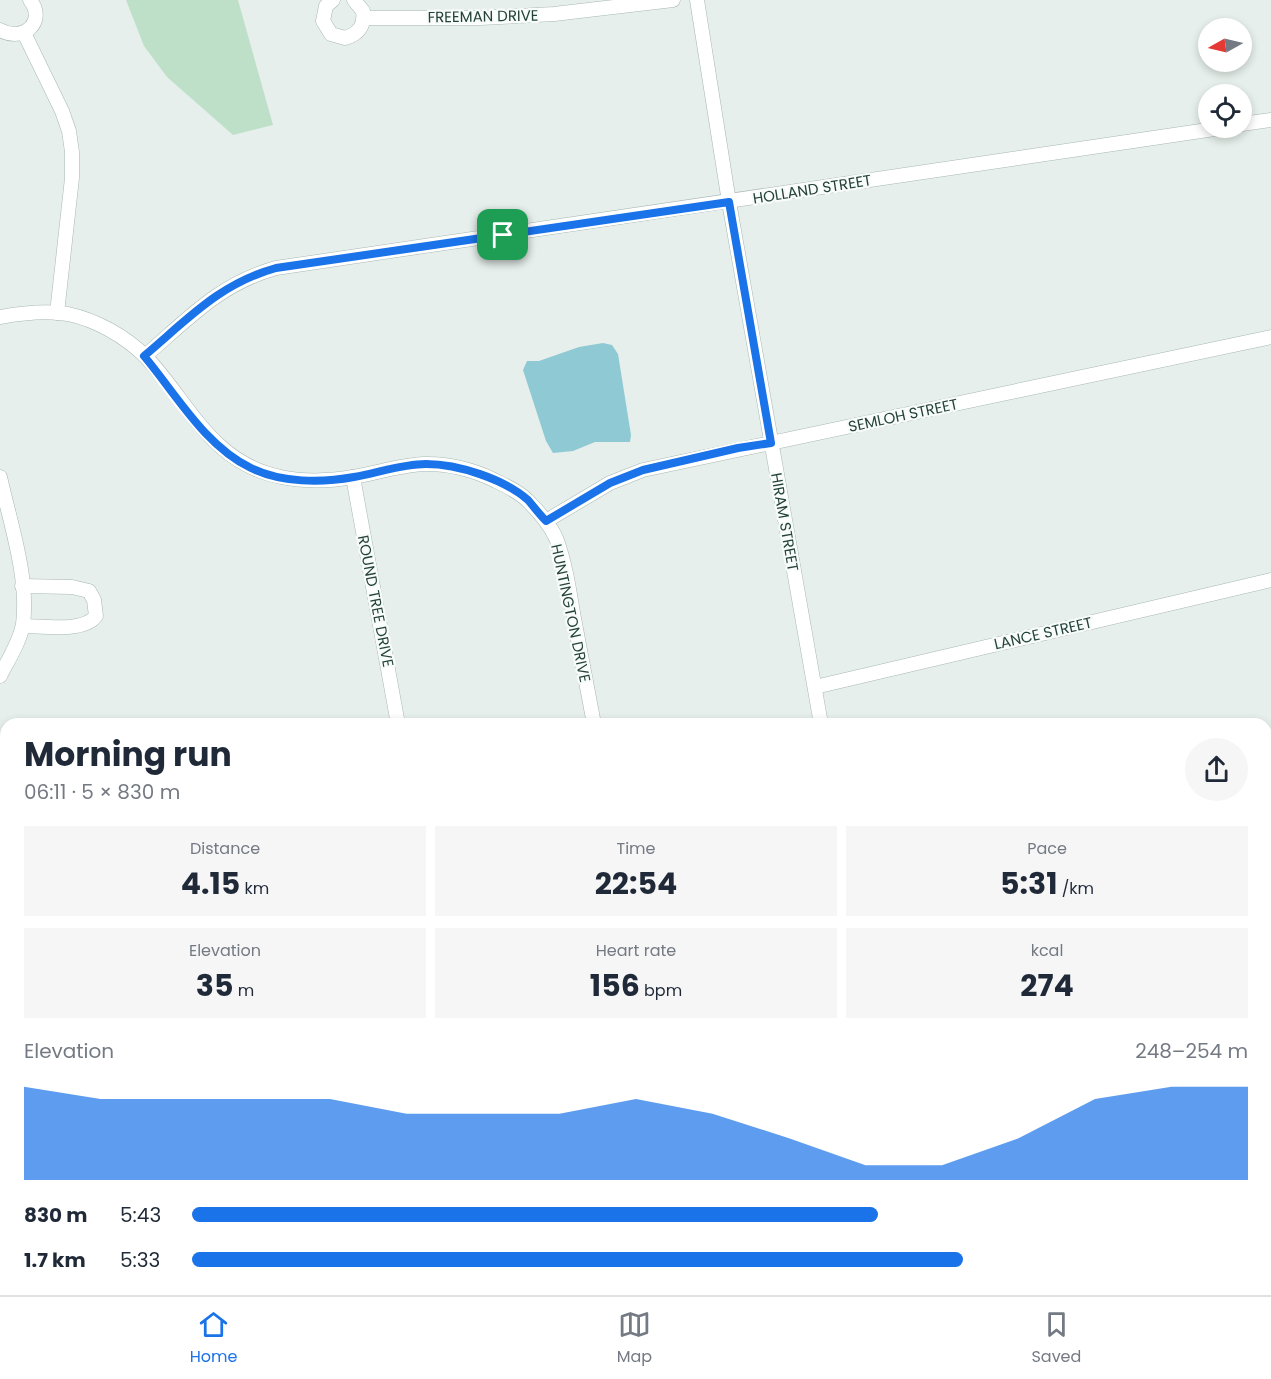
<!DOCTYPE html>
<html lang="en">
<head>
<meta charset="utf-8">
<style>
	body { margin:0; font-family:Poppins,sans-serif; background:#f6f6f7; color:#1f2937; height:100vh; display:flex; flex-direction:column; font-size:22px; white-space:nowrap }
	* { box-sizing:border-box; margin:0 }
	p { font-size:20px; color:#747a83 }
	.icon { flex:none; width:33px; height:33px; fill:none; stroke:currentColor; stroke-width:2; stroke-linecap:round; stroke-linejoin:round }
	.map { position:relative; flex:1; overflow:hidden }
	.details { position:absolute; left:0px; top:718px; width:1272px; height:578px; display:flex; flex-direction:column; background:#fff; border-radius:18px 18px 0 0; box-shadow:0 3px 9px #0003 }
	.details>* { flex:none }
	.needle { width:39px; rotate:262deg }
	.controls { position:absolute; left:1198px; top:18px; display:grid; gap:12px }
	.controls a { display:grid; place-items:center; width:54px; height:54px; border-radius:50%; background:#fff; box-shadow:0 3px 9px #0003; font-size:30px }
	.pin { position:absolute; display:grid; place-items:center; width:51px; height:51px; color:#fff; margin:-26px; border-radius:12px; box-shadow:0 3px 9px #0006 }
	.round { display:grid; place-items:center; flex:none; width:63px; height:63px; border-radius:32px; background:#f6f6f7 }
	.overview { display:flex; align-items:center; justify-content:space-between; height:102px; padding:0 24px }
	h1 { font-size:33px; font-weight:700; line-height:45px }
	.stats { display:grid; grid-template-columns:repeat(3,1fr); gap:9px; height:102px; padding:6px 24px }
	.stats div { display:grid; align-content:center; border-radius:0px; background:#f6f6f7; text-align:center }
	.stats b { font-size:30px; font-weight:700 }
	.stats small { font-size:16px; font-weight:400 }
	.stats p { font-size:16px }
	.chart { height:168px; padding:12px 24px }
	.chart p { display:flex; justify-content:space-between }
	.chart svg { width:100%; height:108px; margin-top:6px; fill:#1a73e8; opacity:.7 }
	ul { padding:0 24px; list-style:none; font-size:20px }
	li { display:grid; grid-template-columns:96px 72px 1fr; align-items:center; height:45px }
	li i { height:15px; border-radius:8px; background:#1a73e8 }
	.menu { display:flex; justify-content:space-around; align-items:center; height:84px; border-top:2px solid #e0e1e3; background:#fff; font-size:16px; color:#747a83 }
	.menu a { display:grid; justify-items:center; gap:3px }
	.menu .on { color:#1a73e8 }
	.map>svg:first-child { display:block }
</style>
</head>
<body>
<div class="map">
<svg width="1271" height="1295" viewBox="0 0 1271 1295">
	<rect width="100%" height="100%" fill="#e6efeb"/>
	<g fill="#bfe0c8">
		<polygon points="126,0 238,0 273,125 233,135 167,77 144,46"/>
		<polygon points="0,1065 6,1066 6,1290 56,1290 57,1295 2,1295 0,1292 0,1241 3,1231 0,1201"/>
	</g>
	<polygon fill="#8ec9d4" points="603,343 612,345 618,354 631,435 630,442 595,442 573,451 553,453 546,441 523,370 527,361 539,361 579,347"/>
	<polygon fill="#bbcac4" stroke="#b8c9c2" stroke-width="1.5" points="1271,1218 1271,1295 1223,1295 1222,1290 1266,1290 1266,1220"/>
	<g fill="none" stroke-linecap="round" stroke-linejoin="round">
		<defs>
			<g id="minor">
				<path d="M 333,0 L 326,6 L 323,21 L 331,34 L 345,38 C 359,34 365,25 363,11 L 354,0"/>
				<polyline points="697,0 729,202 821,724"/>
				<polyline points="364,18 480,18 554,14 673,0"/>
				<path d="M 0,30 C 23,43 47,22 30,0"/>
				<polyline points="24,33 62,111 69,131 72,152 72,178 57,313"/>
				<polyline points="1242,124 1271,120"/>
				<path d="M 0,317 C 22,313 45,310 68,314 C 96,320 125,336 146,357 C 190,404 211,463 281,477 C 305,482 330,481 353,477 C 377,473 400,465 424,464 C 447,463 474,470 494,480 C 506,486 520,492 529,502 C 539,512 550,525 556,538 C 565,562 569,588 573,613 C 580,650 587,687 594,724"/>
				<path d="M 145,356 C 188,319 219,284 276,268 L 1221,128"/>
				<path d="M 0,477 C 10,522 29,578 23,624 C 20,642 8,660 0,676"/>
				<polyline points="353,477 398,724"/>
				<polyline points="546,521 610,483 643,470 1271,337"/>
				<path d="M 22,586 L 72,587 L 89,591 L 94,600 L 96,616 C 83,633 42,626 23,626"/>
				<polyline points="815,687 1271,580"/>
				<polyline points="1266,841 1271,840"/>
				<polyline points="0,999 6,999"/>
				<polyline points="1266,1211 1271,1210"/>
				<polyline points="457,1290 458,1295"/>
				<polyline points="480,1290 481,1295"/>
				<polyline points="932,1290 934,1295"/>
				<polyline points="1204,1290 1205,1295"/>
			</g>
			<g id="major">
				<polyline points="1266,1122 1271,1120"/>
				<polyline points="1266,1156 1271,1155"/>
				<polyline points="495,1295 518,1290"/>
				<polyline points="652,1295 675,1290"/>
			</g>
		</defs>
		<use href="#minor" stroke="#a8b8b2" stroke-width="15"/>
		<use href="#major" stroke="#c2cac8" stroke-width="18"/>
		<use href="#minor" stroke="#fff" stroke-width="14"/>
		<use href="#major" stroke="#6aa596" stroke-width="16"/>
	</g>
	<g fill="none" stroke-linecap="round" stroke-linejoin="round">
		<defs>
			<path id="route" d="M 729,202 L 771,443 L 738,448 L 643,470 L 610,483 L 546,521 C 540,515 534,507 528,500 C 504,479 458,464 426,464 C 402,464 378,473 354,477 C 322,483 281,483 251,468 C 205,446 176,394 144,356 C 188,319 219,284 276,268 Z"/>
		</defs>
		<use href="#route" stroke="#fff" stroke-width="12"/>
		<use href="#route" stroke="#1a73e8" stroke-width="8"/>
	</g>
	<g text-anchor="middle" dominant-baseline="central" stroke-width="4.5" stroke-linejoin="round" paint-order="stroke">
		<g font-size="15" fill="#24423a" stroke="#f7fbf9">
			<text transform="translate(483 16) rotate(-1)">FREEMAN DRIVE</text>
			<text transform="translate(812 189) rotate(-9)">HOLLAND STREET</text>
			<text transform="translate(903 415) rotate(-12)">SEMLOH STREET</text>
			<text transform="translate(785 522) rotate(80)">HIRAM STREET</text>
			<text transform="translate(376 601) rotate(79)">ROUND TREE DRIVE</text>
			<text transform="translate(571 613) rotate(78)">HUNTINGTON DRIVE</text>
			<text transform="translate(1043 633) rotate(-13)">LANCE STREET</text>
		</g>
	</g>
</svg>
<div class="controls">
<a><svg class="needle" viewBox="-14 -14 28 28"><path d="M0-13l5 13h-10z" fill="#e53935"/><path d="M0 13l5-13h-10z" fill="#747a83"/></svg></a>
<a><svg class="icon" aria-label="locate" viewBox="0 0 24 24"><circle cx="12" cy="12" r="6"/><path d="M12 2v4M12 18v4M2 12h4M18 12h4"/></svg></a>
</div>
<div class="pin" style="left:503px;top:235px;background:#1e9e55"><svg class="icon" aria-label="arrive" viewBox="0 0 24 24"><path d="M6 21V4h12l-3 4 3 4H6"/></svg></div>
<section class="details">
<div class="overview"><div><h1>Morning run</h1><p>06:11 · 5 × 830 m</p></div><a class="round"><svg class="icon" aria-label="share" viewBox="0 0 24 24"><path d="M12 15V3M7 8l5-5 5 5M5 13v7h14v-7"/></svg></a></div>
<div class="stats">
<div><p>Distance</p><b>4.15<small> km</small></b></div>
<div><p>Time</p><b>22:54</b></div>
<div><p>Pace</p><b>5:31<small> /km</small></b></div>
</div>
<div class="stats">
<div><p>Elevation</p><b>35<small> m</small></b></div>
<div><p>Heart rate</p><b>156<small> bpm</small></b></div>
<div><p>kcal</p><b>274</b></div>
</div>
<div class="chart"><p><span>Elevation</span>248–254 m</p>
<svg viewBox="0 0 160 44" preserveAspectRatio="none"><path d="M0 44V6L10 11L20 11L30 11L40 11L50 17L60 17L70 17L80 11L90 17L100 27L110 38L120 38L130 27L140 11L150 6L160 6V44z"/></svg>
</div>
<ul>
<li><b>830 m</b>5:43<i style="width:65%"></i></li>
<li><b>1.7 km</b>5:33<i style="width:73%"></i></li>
</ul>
</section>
</div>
<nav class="menu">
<a class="on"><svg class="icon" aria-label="home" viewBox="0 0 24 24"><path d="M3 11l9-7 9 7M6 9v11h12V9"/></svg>Home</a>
<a><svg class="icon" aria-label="map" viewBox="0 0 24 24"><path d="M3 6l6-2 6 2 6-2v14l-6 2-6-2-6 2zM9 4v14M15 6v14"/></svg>Map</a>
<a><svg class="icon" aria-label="saved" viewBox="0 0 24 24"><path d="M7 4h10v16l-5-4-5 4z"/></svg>Saved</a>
</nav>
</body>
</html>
